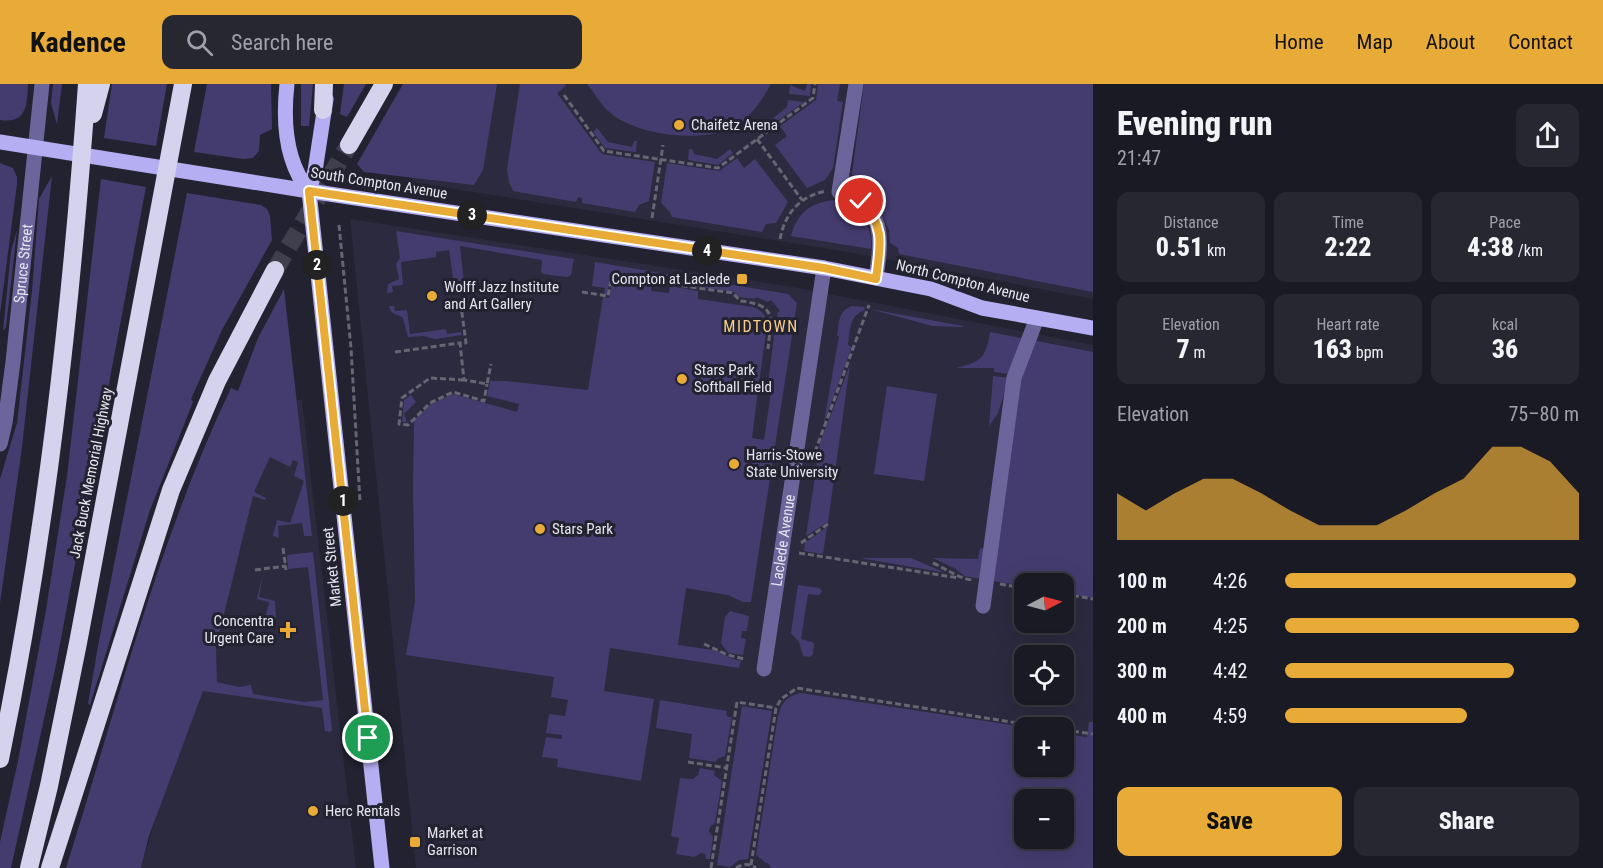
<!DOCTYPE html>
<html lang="en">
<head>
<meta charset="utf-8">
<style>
	body { margin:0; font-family:"Roboto Condensed",sans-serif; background:#272731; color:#f1f3f6; height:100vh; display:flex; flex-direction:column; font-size:22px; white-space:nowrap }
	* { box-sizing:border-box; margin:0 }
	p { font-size:20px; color:#9fa1a6 }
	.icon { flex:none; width:33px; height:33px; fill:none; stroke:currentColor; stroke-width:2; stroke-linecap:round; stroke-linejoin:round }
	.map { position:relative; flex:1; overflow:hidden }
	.details { display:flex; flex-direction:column; background:#1a1a24; width:510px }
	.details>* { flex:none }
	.needle { width:39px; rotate:84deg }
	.controls { position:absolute; left:1014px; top:489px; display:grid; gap:12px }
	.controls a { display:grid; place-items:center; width:60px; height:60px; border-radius:12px; background:#1a1a24; box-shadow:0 6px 24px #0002,0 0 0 2px #383841; font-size:30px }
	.pin { position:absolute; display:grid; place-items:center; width:51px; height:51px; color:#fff; margin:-26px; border:3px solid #fff; border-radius:50%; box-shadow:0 2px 6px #0007 }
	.km { position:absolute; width:30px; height:30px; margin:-15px; border-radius:50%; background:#222; color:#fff; font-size:16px; line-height:30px; text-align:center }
	.round { display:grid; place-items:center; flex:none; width:63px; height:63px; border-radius:12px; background:#272731 }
	.summary { display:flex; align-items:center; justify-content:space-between; height:102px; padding:0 24px }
	h1 { font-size:33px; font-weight:800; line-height:45px }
	.stats { display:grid; grid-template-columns:repeat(3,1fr); gap:9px; height:102px; padding:6px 24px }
	.stats div { display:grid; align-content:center; border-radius:12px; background:#272731; text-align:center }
	.stats b { font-size:26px; font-weight:800 }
	.stats small { font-size:16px; font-weight:400 }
	.stats p { font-size:16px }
	.chart { height:168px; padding:12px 24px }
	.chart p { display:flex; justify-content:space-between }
	.chart svg { width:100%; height:108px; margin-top:6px; fill:#e8ab37; opacity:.7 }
	.cta { display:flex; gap:12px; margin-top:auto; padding:12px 24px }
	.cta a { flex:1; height:69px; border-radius:12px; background:#e8ab37; color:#111; font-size:24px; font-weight:800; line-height:69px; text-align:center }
	.cta a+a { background:#272731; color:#f1f3f6 }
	ul { padding:0 24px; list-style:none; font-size:20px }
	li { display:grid; grid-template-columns:96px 72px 1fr; align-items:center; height:45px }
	li i { height:15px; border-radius:8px; background:#e8ab37 }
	header { display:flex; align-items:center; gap:36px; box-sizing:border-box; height:84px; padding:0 30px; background:#e8ab37; color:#111 }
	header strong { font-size:28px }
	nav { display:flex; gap:33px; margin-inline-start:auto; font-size:21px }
	.search { width:420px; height:54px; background:#272731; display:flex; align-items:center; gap:15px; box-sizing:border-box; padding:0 21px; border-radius:12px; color:#9fa1a6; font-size:22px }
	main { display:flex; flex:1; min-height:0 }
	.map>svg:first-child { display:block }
</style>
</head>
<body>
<header>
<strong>Kadence</strong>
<div class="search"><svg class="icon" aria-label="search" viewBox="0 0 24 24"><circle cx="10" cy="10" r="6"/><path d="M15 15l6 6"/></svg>Search here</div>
<nav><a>Home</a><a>Map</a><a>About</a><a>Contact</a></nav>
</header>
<main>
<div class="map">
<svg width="1093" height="784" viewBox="0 0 1093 784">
	<rect width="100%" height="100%" fill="#232230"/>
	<g fill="#2c2a3e" fill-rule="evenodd">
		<polygon points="453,0 1093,0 1093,215 854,169 411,98"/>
		<path d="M 350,135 L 787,202 L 1093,261 L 1093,784 L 416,784 ZM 1024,500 L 1064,500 L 1064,538 L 1024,538 ZM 1024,572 L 1064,572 L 1064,610 L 1024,610 ZM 1024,644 L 1064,644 L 1064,682 L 1024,682 ZM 1024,716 L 1064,716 L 1064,754 L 1024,754 Z"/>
		<polygon points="298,316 302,316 356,784 141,784 259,385 288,331"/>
	</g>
	<g fill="#443c6e" fill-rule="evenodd">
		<path d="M 0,0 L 28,0 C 27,21 27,40 0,36 Z"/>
		<polygon points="53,0 62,0 57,40 51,19"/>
		<polygon points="112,0 167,0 156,62 104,54"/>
		<polygon points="207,0 271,0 272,45 260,51 259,67 253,74 243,75 194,68"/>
		<polygon points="301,0 313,0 309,42 301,42"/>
		<polygon points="344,0 366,0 347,33 340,30"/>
		<polygon points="403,0 497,0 483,86 474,101 364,88 357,80"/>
		<polygon points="520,0 565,0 566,2 557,9 602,70 655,78 649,117 639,121 635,128 582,119 582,114 578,113 576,118 513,107 509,98 507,85"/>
		<path d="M 587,0 L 771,0 C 760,19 748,38 727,46 C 694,58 633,51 607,26 C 600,19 594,8 587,0 Z"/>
		<polygon points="807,0 811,0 810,12 789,10 790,1 805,7"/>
		<polygon points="818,0 840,0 837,17 843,18 833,84 825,96 807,104 775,61 787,52 780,42 816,16"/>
		<polygon points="864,0 1093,0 1093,208 899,170 898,164 890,159 889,146 877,120 860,105 852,90"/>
		<polygon points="788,16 804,18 776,38 773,34 787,23"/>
		<polygon points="597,44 608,58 632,63 634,57 637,57 636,68 605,64 593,48"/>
		<polygon points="689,65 692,65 694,70 717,75 730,65 733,69 718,81 688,76"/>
		<polygon points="737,74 744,84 755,75 788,118 776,139 766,140 762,148 672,133 670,128 661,119 667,79 719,87"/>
		<polygon points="0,79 13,84 17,93 17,100 0,230"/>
		<polygon points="52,92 22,363 0,519 0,395 17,339 32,207 39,115"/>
		<polygon points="101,95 146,103 56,581 11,784 0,784 0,758 18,677 46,526 67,392"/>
		<polygon points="187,109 261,121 267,125 270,132 272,156 222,246 191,315 193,318 150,426 90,621 88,620 98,562"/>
		<path d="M 833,116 C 858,121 873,139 871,165 L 791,152 C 797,129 810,119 833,116 Z"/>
		<polygon points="17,146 6,243 3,247 11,167"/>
		<polygon points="396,147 574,175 571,191 567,193 543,190 541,188 542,176 460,162 464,199 454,200 449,166 436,168 436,173 401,178 403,201 392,202 393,208 387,209 388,200 399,195 396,180 400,174"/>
		<path d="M 595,178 L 788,210 L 797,219 L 751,518 L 743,518 L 728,511 L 686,504 L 678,561 L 720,567 L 730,574 L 741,577 L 739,584 L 610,564 L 604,607 L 654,615 L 641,697 L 557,683 L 558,675 L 542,673 L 546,653 L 562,655 L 562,651 L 546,649 L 549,630 L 565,632 L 568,616 L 551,613 L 554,593 L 406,571 L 415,518 L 413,404 L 414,336 L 431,320 L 453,310 L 517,328 L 519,320 L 487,312 L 490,297 L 506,297 L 588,306 L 603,213 L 609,214 L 613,194 L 651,199 L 651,207 L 669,209 L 670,202 L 698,207 L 698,215 L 753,223 C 763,227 766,231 767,242 L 759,299 L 768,300 L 775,244 L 779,245 L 777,229 L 780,227 L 771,216 L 768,218 L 756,213 L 755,215 L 739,213 L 734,208 L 611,190 L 607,211 L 604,210 L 605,204 L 592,202 ZM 758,306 L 771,308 L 764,356 L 752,354 Z"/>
		<path d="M 284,205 L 312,452 L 304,452 L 302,439 L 278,442 L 279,454 L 273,452 L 277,436 L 290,439 L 304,397 L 294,392 L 298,378 L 293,376 L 290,383 L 270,373 L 254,408 L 266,414 L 265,416 L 253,412 L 216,563 L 217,598 L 239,603 L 251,601 L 253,610 L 304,618 L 323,616 L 308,483 L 288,485 L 287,471 L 313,468 L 332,646 L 330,648 L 325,647 L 322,624 L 203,607 L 149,752 L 141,784 L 66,784 C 117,623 158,457 231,304 L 238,307 L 258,254 Z"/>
		<path d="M 389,222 L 394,222 L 395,227 L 407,226 L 410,250 L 446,245 L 447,250 L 461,248 L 462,251 L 435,255 L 423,252 L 408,253 L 403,234 C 397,229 391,232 389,222 Z"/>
		<path d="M 852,222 L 864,223 L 865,226 C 849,231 850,247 848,261 L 852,263 L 824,338 L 839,252 L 837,252 C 839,239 838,227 852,222 Z"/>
		<polygon points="870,225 963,242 963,243 932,242"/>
		<path d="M 990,248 L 1021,254 L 1010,290 L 994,288 L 994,284 L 956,284 C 981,278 986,274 990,248 Z"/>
		<polygon points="1032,256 1093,268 1093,514 1064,509 1064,500 1024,500 1024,502 992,497 1018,304"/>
		<polygon points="850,281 828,438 806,452 820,359"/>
		<polygon points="993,292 1009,294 998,329 989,342"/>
		<polygon points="887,302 937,310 924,397 874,390"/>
		<polygon points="411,311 416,318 404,330 407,338 402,338 404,316"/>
		<polygon points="827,443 823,470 804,467 805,457 808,457"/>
		<polygon points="980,464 985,465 981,495 964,492 956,485 933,474 978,475"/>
		<polygon points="860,474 911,474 946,489"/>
		<polygon points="263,489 259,513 275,517 276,534 265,535 269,518 257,515"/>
		<polygon points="798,501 819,504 822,507 819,511 808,510 801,555 812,558 814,560 813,570 810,573 803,572 799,558 791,549"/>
		<polygon points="730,527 749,532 747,547 742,547 741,554 746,555 743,571 728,569 721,559 725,533"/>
		<path d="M 801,609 L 1025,643 L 1024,682 L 1064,682 L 1064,650 L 1087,653 L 1089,638 L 1093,638 L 1093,784 L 771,784 L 768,779 L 766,779 L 756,771 L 777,638 C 780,622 783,613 801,609 ZM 1024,716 L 1064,716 L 1064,754 L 1024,754 Z"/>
		<polygon points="660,616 727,627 726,630 728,633 732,633 725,672 717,675 716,678 689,674 692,650 656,644"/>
		<polygon points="742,622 772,627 748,775 739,776 730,783 717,781"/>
		<polygon points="700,684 715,687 714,691 722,697 715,739 710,743 709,747 713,753 710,775 706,775 705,770 701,769 694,773 676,770 679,754 671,752 680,694 693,695 698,691"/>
	</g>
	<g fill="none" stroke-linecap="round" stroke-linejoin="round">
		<polyline stroke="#403f4d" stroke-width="18" stroke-dasharray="18 9" stroke-linecap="butt" points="275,186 349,61"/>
		<g stroke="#666572" stroke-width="3" stroke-dasharray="6 3" stroke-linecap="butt">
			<polyline points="564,11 604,67 718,84 813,14 815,0"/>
			<polyline points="757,55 802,116"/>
			<polyline points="652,134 663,61"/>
			<polyline points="339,141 351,264 360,418"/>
			<path d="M 780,155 C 785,129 800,112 826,107"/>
			<polyline points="469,207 472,207 474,221 461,222 466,259 460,259 464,296 487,300 491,280"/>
			<path d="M 582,208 L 608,212 L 612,192 L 733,209 L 740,217 C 778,221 771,234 768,265"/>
			<polyline points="395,268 460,259"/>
			<polyline points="464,296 430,294 402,314 399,340 408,341 430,319 453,308 484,317 487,300"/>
			<polyline points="815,368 869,221"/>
			<polyline points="801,459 828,440"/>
			<polyline points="283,464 286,486"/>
			<polyline points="799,469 959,494"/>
			<path d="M 933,479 C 947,485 957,494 972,496"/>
			<polyline points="255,486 286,482"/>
			<polyline points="1000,500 1024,504"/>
			<polyline points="1064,510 1093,515"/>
			<polyline points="704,560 728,571 744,575"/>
			<polyline points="1064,646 1093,650"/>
			<polyline points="688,678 727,684"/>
			<polyline points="751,781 776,624 781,615 797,604 1049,644"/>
			<polyline points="711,784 737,618 776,624"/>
			<path d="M 736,784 C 743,780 749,779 756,784"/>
		</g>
		<g stroke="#6c659b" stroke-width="15">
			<path d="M 856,0 L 839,108 C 886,123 882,154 876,194"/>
			<path id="s1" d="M 0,360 L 5,339 L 13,278 L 42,0"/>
			<polyline points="983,522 1014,294 1037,234"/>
			<path id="s2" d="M 764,585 L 824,184"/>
		</g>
		<g stroke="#b6aef2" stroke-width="15">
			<path d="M 287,0 C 283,36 285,78 309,107"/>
			<polyline points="326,15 315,87 309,107 382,784"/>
			<polyline points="0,58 309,107 824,184 931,205 982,224 1093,244"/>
		</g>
		<g stroke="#d4d2ed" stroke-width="18">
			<polyline points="323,26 324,0"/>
			<polyline points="93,30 101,0"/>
			<polyline points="349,61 384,0"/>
			<path d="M 0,675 C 46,453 71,227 87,0"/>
			<polyline points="29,784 49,702 78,559 183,0"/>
			<polyline points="50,784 171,406 217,297 275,186"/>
		</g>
	</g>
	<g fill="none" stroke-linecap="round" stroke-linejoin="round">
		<defs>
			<path id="route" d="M 368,654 L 309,107 L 824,184 L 876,195 C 880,163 886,142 861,117"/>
		</defs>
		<use href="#route" stroke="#fff" stroke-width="12"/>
		<use href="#route" stroke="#e8ab37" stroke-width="8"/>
	</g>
	<g fill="#e8ab37" stroke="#232230" stroke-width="2">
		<circle cx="679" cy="41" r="6"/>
		<rect x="736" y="189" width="12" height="12" rx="3"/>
		<circle cx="432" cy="212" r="6"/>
		<circle cx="682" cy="295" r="6"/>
		<circle cx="734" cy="380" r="6"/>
		<circle cx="540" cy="445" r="6"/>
		<path d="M285 537h6v6h6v6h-6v6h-6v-6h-6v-6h6z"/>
		<circle cx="313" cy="727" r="6"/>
		<rect x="409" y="752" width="12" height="12" rx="3"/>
	</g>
	<g text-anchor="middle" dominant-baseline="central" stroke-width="6" stroke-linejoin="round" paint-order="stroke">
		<g font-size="15" fill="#e6e5ef" stroke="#232230" text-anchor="start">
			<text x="691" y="41">Chaifetz Arena</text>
			<text x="730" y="195" text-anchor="end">Compton at Laclede</text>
			<text x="444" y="203">Wolff Jazz Institute<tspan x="444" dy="17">and Art Gallery</tspan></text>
			<text x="694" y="286">Stars Park<tspan x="694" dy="17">Softball Field</tspan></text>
			<text x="746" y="371">Harris-Stowe<tspan x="746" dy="17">State University</tspan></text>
			<text x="552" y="445">Stars Park</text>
			<text x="274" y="537" text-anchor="end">Concentra<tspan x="274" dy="17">Urgent Care</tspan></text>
			<text x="325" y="727">Herc Rentals</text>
			<text x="427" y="749">Market at<tspan x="427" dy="17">Garrison</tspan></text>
		</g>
		<g font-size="15" fill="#e6e5ef" stroke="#232230">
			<text transform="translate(379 99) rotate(9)">South Compton Avenue</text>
			<text stroke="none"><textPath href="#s1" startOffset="182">Spruce Street</textPath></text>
			<text transform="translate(963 197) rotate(14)">North Compton Avenue</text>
			<text transform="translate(91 389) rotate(-79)">Jack Buck Memorial Highway</text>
			<text stroke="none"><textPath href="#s2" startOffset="130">Laclede Avenue</textPath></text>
			<text transform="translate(332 483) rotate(-96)">Market Street</text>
		</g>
		<g font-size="16" letter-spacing="1.5" fill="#facf89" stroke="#232230">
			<text x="761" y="242">MIDTOWN</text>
		</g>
	</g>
</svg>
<div class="controls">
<a><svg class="needle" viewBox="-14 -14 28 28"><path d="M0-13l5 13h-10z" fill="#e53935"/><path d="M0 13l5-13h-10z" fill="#9fa1a6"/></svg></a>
<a><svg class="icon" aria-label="locate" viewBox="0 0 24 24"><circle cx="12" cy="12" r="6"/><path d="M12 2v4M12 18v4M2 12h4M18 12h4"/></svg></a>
<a>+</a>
<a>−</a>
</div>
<div class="pin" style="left:368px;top:654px;background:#1e9e55"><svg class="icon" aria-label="arrive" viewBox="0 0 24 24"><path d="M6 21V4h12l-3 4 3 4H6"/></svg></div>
<div class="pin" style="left:861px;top:117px;background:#d93025"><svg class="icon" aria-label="check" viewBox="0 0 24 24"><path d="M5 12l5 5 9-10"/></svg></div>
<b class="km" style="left:343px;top:417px">1</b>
<b class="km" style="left:317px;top:181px">2</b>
<b class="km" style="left:472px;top:131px">3</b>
<b class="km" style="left:707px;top:167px">4</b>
</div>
<section class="details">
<div class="summary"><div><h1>Evening run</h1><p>21:47</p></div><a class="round"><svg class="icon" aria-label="share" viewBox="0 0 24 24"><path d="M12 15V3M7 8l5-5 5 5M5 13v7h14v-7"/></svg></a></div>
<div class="stats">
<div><p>Distance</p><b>0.51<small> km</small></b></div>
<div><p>Time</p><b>2:22</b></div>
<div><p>Pace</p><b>4:38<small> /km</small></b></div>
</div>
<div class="stats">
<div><p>Elevation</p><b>7<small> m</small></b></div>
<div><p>Heart rate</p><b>163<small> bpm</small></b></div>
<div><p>kcal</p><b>36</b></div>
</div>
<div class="chart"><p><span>Elevation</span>75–80 m</p>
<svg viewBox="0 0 160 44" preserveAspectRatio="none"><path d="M0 44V25L10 32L20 25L30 19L40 19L50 25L60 32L70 38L80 38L90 38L100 32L110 25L120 19L130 6L140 6L150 12L160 25V44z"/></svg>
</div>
<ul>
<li><b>100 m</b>4:26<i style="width:99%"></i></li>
<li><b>200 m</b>4:25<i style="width:100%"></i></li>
<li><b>300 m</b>4:42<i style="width:78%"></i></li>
<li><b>400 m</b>4:59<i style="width:62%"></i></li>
</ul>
<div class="cta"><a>Save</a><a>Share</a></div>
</section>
</main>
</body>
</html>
